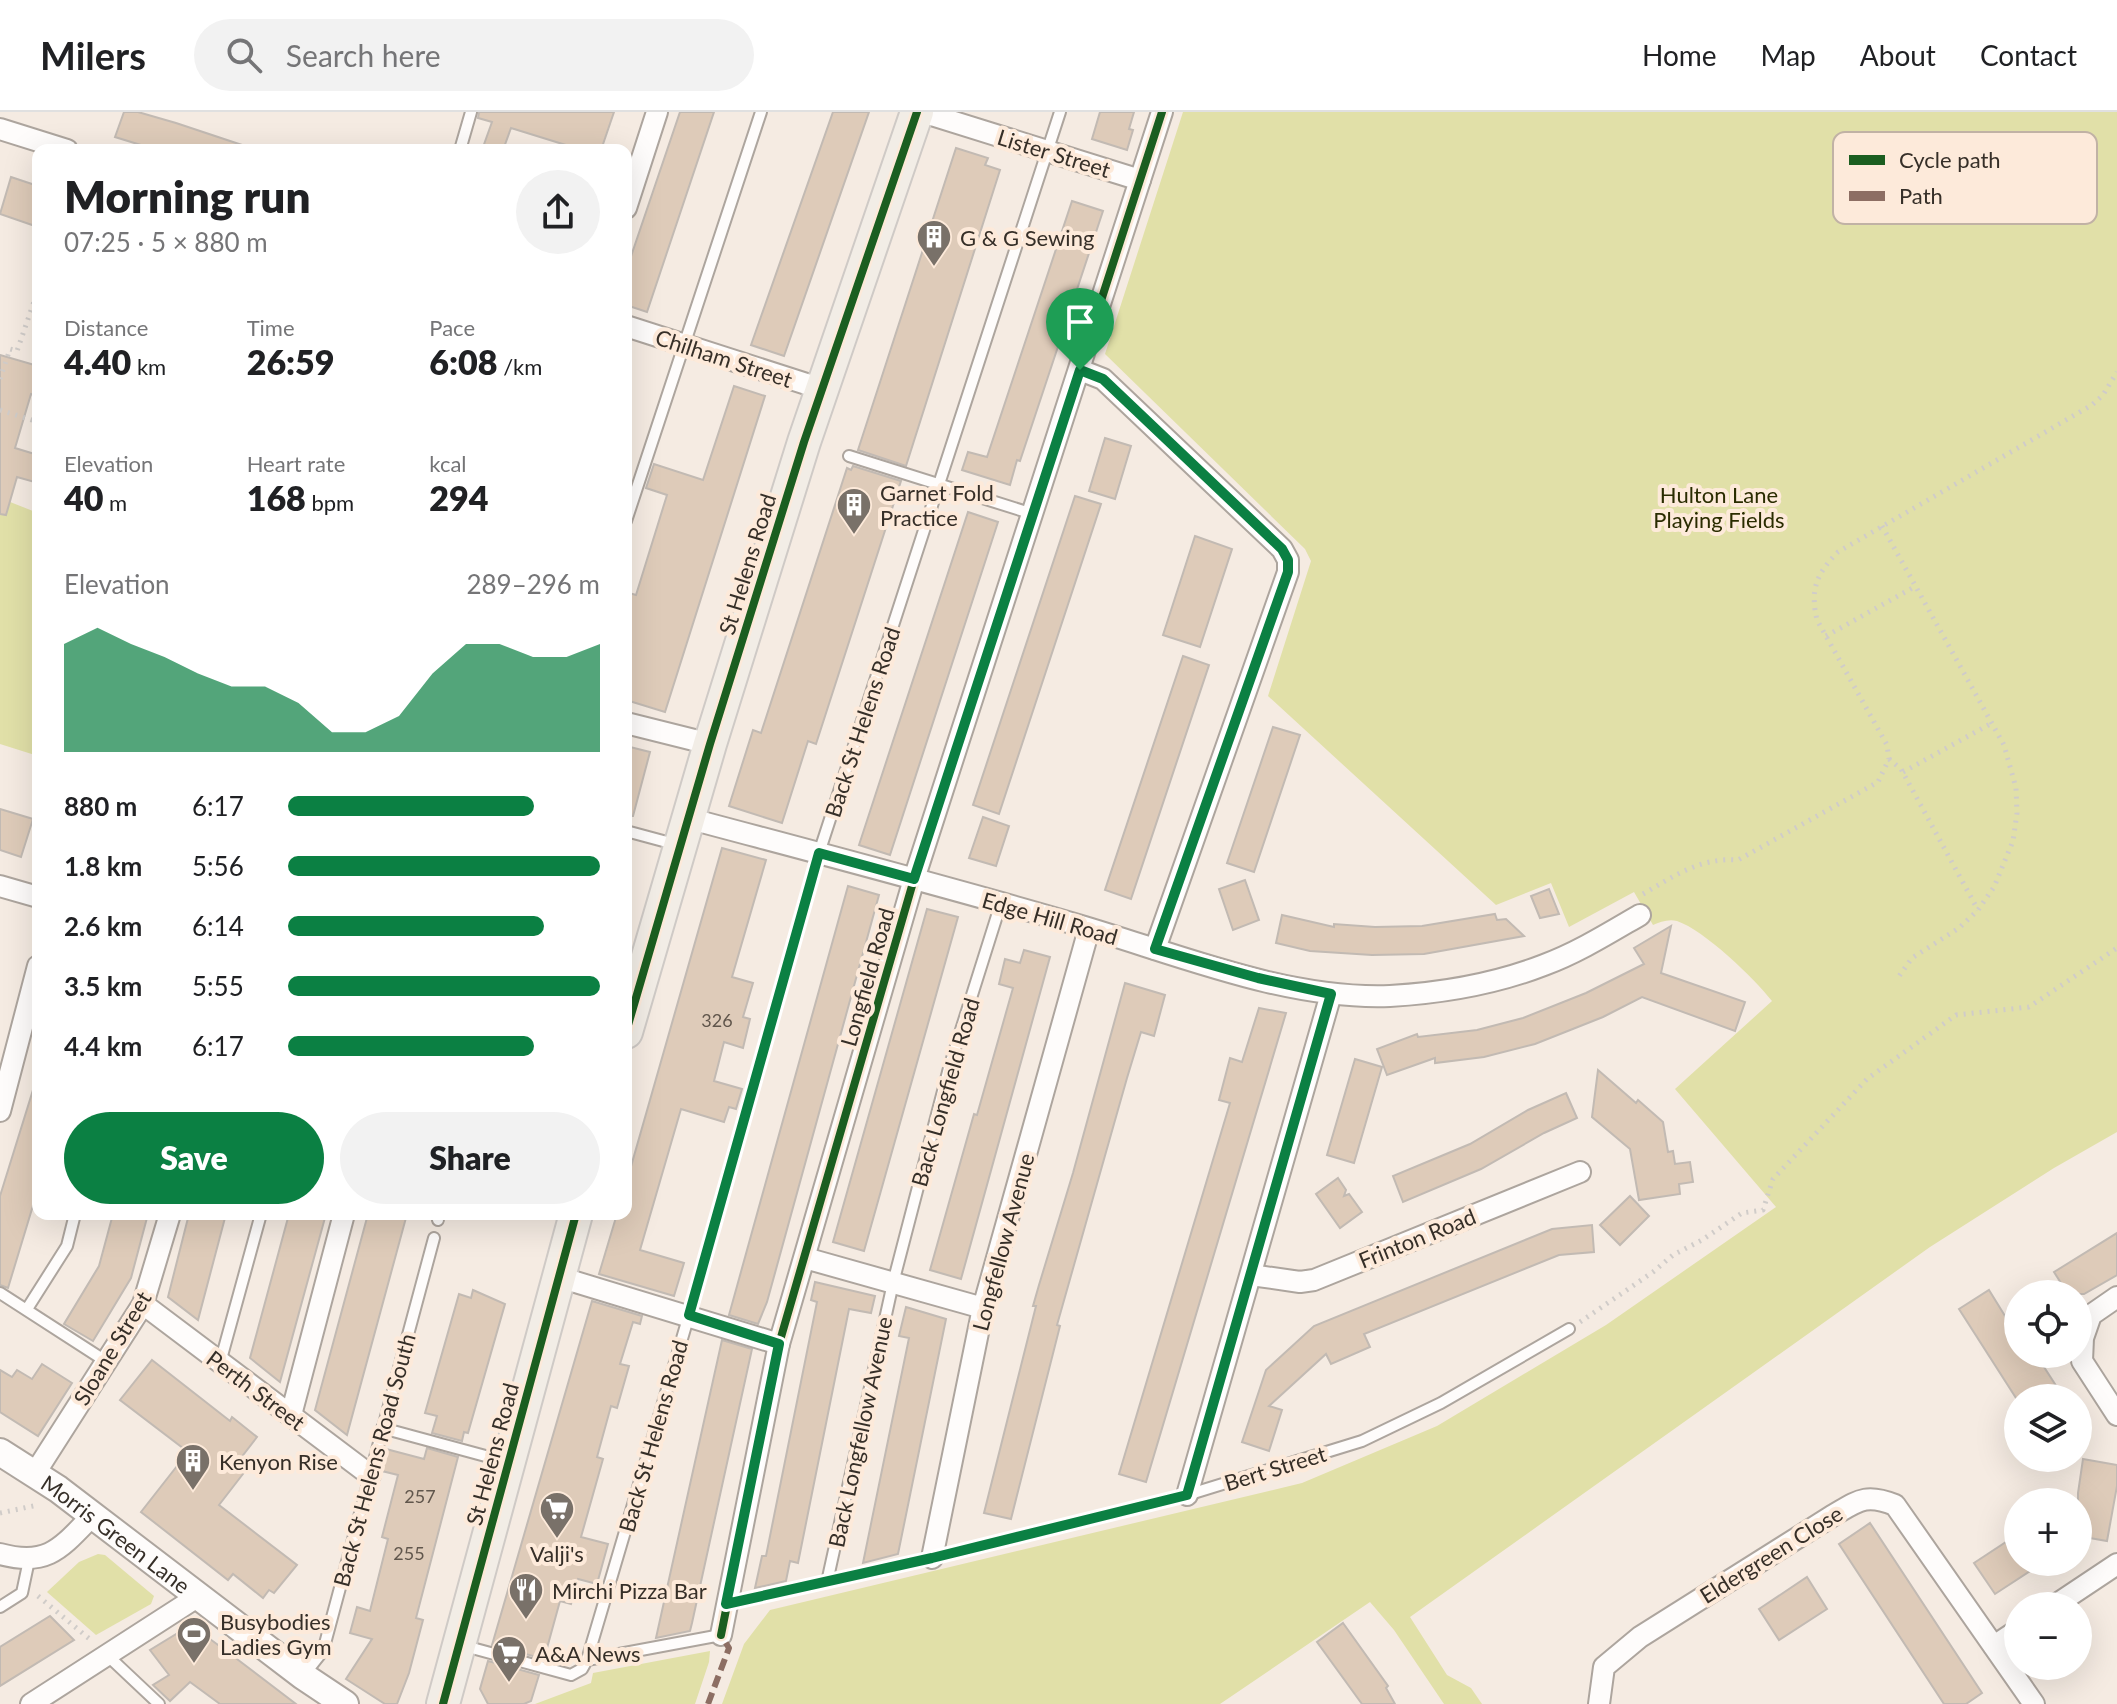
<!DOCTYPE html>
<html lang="en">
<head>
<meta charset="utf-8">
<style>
	body { margin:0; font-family:Lato,sans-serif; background:#f2f2f2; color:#202124; height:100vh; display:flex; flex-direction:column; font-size:30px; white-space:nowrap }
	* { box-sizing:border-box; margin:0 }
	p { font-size:26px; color:#757577 }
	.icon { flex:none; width:44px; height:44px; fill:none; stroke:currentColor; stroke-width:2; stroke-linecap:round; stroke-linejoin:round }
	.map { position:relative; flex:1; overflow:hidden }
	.panel { position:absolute; left:32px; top:32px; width:600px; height:1076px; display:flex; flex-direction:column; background:#fff; border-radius:16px; box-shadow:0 8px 32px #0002 }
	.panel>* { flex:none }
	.tools { position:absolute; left:2004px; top:1168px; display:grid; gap:16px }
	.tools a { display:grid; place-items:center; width:88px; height:88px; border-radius:50%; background:#fff; box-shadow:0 8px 32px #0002; font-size:40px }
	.pin { position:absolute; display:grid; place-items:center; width:68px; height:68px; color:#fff; margin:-82px -34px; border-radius:50% 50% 50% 0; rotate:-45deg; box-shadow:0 0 8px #0007 }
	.pin .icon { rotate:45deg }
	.round { display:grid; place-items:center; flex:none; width:84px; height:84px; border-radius:42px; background:#f2f2f2 }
	.headline { display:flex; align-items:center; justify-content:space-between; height:136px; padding:0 32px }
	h1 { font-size:44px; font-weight:800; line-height:60px }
	.metrics { display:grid; grid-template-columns:repeat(3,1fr); gap:12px; height:136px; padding:8px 32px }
	.metrics div { display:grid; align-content:center }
	.metrics b { font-size:34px; font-weight:800 }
	.metrics small { font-size:22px; font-weight:400 }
	.metrics p { font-size:22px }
	.chart { height:224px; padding:16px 32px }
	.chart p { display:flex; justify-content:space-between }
	.chart svg { width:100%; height:144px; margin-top:8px; fill:#0b8043; opacity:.7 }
	.action { display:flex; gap:16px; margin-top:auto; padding:16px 32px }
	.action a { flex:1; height:92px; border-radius:48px; background:#0b8043; color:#fff; font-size:32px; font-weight:800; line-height:92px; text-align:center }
	.action a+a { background:#f2f2f2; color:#202124 }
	ul { padding:0 32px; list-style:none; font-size:26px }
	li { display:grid; grid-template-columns:128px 96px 1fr; align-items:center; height:60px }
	li i { height:20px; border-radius:10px; background:#0b8043 }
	header { display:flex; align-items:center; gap:48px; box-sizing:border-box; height:112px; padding:0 40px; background:#fff; border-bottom:2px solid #e0e0e0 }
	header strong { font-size:38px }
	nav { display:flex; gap:44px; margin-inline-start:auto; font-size:28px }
	.search { width:560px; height:72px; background:#f2f2f2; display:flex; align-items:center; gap:20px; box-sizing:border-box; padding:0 28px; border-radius:44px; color:#757577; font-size:30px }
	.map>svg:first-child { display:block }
</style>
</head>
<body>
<header>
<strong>Milers</strong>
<div class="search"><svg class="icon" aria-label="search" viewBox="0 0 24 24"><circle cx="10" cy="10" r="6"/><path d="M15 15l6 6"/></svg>Search here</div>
<nav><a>Home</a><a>Map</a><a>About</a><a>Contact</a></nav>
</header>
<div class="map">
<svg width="2117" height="1592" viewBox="0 0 2117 1592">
	<rect width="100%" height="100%" fill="#f5ebe2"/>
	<g fill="#e1e0a8">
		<path d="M 1183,0 L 2117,0 L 2117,1020 L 2054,1056 L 1930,1135 L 1410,1505 L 1447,1563 L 1471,1576 L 1482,1592 L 1444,1592 L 1394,1518 L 1370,1490 L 1220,1592 L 722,1592 L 744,1532 L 770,1498 L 1302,1371 L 1437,1314 L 1606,1213 L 1776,1095 L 1675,977 L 1772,889 C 1754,866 1704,818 1677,809 C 1668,807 1660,810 1653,813 L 1634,780 L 1569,815 L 1551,771 L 1496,793 L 1268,584 L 1311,449 L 1305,437 L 1105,242 Z"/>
		<polygon points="0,386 38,401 38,644 0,632"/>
		<polygon points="98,1442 105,1443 154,1484 151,1492 96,1523 47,1480 79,1450"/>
		<polygon points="710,1539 709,1550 695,1592 535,1592 591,1571 593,1561"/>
	</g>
	<g fill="#decbb9" stroke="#c2bab3" stroke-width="2">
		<polygon points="124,0 138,0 176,11 245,34 244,38 157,38 115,25"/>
		<polygon points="479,0 614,0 601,38 568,38 569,34 511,16 503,38 482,38 492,10 478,6"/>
		<polygon points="680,0 714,0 647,200 626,193 626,159"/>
		<polygon points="833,0 869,0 784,244 751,233"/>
		<polygon points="1100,0 1134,0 1129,17 1133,18 1127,38 1092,27"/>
		<polygon points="956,36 988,46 985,53 1000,58 906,354 858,338"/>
		<polygon points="11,65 38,74 38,115 0,102"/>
		<polygon points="1072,89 1103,99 1020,349 1017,348 1010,373 962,358 968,340 987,345"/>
		<polygon points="0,243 38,254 38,284 31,282 15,336 38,343 38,371 17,365 6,403 0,402"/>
		<polygon points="734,274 765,284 665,600 626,588 626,480 636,483 667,383 646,376 654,352 703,368"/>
		<polygon points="1105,326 1131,334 1115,387 1089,379"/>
		<polygon points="853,354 901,369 816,632 808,629 782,711 729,694 753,618 761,621 847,356 851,358"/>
		<polygon points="1075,384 1101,392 999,702 973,693"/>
		<polygon points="968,400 998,410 890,743 859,733"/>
		<polygon points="1195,424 1232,437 1200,535 1163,523"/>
		<polygon points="1183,544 1209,553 1131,787 1105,778"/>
		<polygon points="1273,615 1300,623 1254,760 1227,751"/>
		<polygon points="626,634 650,640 633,704 626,704"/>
		<polygon points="0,697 33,707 21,745 0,738"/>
		<polygon points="983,705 1009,714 996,754 969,746"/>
		<polygon points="722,736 766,748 732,865 753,871 743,905 750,907 743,936 724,930 714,969 742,977 736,997 729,995 724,1010 681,997 640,1138 684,1151 674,1184 599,1162 617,1102 626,1102 626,1072"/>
		<polygon points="1245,768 1259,808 1233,818 1219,777"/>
		<polygon points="848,774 879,783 767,1190 758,1212 729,1203"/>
		<polygon points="1549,777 1559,802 1540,806 1531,784"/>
		<polygon points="927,797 958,805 864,1139 833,1130"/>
		<polygon points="1495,802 1497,808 1506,807 1524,824 1424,842 1372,843 1310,839 1276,831 1282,803 1334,815 1334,812 1375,815 1422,814"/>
		<polygon points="1671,814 1661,861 1745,890 1735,919 1642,885 1603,905 1535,932 1484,945 1435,951 1435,946 1387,963 1377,937 1417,922 1418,925 1477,918 1523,906 1586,881 1644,852 1634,836"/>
		<polygon points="1024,838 1050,845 961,1167 930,1158 974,1002 977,1003 1013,876 999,872 1005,847 1020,851"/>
		<polygon points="1125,871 1165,883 1154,924 1141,920 1127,966 1057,1213 1060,1214 1011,1407 984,1401 1036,1194 1033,1194 1039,1173 1073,1061"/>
		<polygon points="1259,896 1286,901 1146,1370 1119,1362 1230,991 1219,988 1230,946 1242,950"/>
		<polygon points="1355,947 1382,955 1354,1051 1327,1043"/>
		<polygon points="1598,958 1636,991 1638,988 1663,1010 1668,1040 1673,1039 1675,1052 1690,1050 1693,1070 1679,1072 1680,1082 1639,1088 1630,1037 1592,1005"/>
		<polygon points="33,978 38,979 38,1077 8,1176 0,1173 0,1084"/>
		<polygon points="1566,981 1577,1006 1544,1021 1481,1057 1403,1090 1393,1064 1470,1032 1528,998"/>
		<polygon points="1338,1066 1346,1078 1344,1084 1349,1082 1362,1100 1340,1116 1316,1082"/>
		<polygon points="1630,1084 1649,1104 1620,1133 1600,1113"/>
		<polygon points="113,1102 148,1102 131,1166 93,1229 64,1212 99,1154"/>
		<polygon points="189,1102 226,1102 198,1208 168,1185"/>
		<polygon points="289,1102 326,1102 280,1270 250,1246"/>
		<polygon points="368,1102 407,1102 347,1323 315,1298"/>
		<polygon points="1592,1113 1594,1140 1559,1143 1364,1222 1370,1235 1331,1252 1326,1242 1269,1294 1282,1298 1269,1339 1242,1330 1266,1258 1314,1214 1552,1117"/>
		<polygon points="2117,1121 2117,1163 2084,1182 2068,1182 2054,1160"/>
		<polygon points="815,1170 875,1184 871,1201 849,1197 798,1451 790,1449 786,1469 755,1476 762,1444 766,1444 817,1190 811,1188"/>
		<polygon points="473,1178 505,1192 468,1321 464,1320 462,1329 432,1321 437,1304 425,1301 459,1182 471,1186"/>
		<polygon points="1989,1178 2010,1212 2018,1207 2018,1242 2032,1242 2039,1254 2042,1252 2064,1286 2016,1286 1959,1197"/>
		<polygon points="592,1189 642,1204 640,1212 633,1210 620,1252 629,1254 617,1296 611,1294 597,1345 603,1347 581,1425 608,1432 597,1472 578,1467 571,1492 560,1489 544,1547 492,1533"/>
		<polygon points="906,1195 946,1207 898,1442 863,1451 909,1226 899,1224"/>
		<polygon points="722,1228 752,1237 692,1511 690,1519 656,1526"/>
		<polygon points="152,1248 230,1309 232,1305 257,1325 237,1351 246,1358 219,1393 297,1453 274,1481 269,1478 263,1486 233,1462 228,1468 141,1400 188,1340 120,1288"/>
		<polygon points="42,1252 72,1271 38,1324 0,1300 0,1258 12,1265 17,1258 32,1267"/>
		<polygon points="427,1336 458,1345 416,1506 423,1508 409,1561 397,1592 385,1592 346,1567 372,1527 350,1521 357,1495 370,1499 388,1427 382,1425 398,1363 382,1359 380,1356 386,1337 424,1347"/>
		<polygon points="2083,1347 2117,1353 2117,1374 2107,1429 2078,1424 2078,1381"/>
		<polygon points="1870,1411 1982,1581 1966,1592 1944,1592 1839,1432"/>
		<polygon points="2018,1425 2018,1450 2044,1450 1995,1482 1974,1451 2006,1430 2007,1432"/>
		<polygon points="1807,1465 1827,1497 1779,1528 1759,1497"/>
		<polygon points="50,1504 74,1528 0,1574 0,1535"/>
		<polygon points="1343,1511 1388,1574 1386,1576 1395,1592 1362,1592 1317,1530"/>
		<polygon points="191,1513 233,1544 296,1592 220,1592 190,1570 170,1589 153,1573 169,1563 150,1538"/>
		<polygon points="488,1549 539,1563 531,1589 524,1592 488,1592 480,1577"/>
	</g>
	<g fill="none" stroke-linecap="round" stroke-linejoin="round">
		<defs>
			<g id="service">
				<polyline points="460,38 471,0"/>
				<polyline points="849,344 1033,402"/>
				<polyline points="626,409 761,0"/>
				<polyline points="626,719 678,733"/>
				<polyline points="437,1102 438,1108"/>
				<polyline points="0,1181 107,1250"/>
				<polyline points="27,1197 67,1134 75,1102"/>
				<polyline points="220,1251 261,1102"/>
				<polyline points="382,1316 504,1349"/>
				<polyline points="827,1470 893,1171 949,956 1001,791"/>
				<polyline points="726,1492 932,1446 1187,1383 1362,1329 1441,1291 1569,1217"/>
				<polyline points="0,1495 22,1481 29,1448"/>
				<polyline points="461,1533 571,1563 582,1557 587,1548 721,1523"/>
				<polyline points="107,1543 159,1592"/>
				<polyline points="587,1548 689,1203 819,741 1060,0"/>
				<polyline points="304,1563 323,1539 434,1126"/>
			</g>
			<g id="minor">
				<polyline points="922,0 1140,68"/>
				<polyline points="0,17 67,38"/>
				<polyline points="626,96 657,0"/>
				<polyline points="626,214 822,277"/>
				<polyline points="1080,258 1103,267 1282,437 1288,448 1288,460 1155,837"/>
				<polyline points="626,611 710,632"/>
				<path d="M 687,706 C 818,741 949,775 1078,813 C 1177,842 1286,888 1390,884 C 1442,881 1495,872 1544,853 C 1577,841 1609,821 1640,803"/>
				<polyline points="0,774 38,785"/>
				<polyline points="0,999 38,854"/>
				<polyline points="805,1146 983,1196"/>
				<polyline points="1251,1163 1300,1170 1314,1168 1580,1060"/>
				<polyline points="559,1165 779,1232"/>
				<polyline points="2117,1185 2091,1203 2083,1226 2082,1249 2117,1303"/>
				<polyline points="143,1192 370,1363"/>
				<polyline points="291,1303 344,1102"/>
				<polyline points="35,1361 143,1192 170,1102"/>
				<polyline points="1187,1383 1331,882"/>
				<path d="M 0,1442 C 48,1455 61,1436 93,1403"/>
				<polyline points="932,1446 983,1196 1089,817"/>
				<polyline points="2054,1494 2117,1452"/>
				<polyline points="721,1523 779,1232 914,767 1162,0"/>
				<polyline points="1994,1534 2018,1518"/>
				<polyline points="31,1592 197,1485"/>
				<path d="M 1599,1592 L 1604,1555 L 1640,1525 L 1832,1404 C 1858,1389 1865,1381 1895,1393 L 2034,1592"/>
			</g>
			<g id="tertiary">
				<path id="s1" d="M 0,1340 L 58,1377 L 303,1564 L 345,1592"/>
			</g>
			<g id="primary">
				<polyline points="626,920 710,632 804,330 917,0"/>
				<polyline points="443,1592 576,1102"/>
			</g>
		</defs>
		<use href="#service" stroke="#ada59e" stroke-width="14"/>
		<use href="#minor" stroke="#ada59e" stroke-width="24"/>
		<use href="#tertiary" stroke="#ada59e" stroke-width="30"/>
		<use href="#primary" stroke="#cfcac6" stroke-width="36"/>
		<g stroke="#d0ccc9" stroke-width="5" stroke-dasharray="2 6" stroke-linecap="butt">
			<polyline points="0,267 10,237 17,239 38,178"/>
			<polyline points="0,298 38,310"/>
			<polyline points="1882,414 2004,633 2016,676 2017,701 2013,729 1994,775 1978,798 1959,816 1912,846 1897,867"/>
			<polyline points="1826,524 1916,474"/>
			<polyline points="1889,647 1901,657 1978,798"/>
			<polyline points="1903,660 1992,611"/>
			<path d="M 1643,782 C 1674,764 1701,745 1738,748 L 1878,670 L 1889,647 L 1887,633 L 1817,508 C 1810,478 1816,462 1838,440 L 2092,293 L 2103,283 L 2117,260"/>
			<polyline points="1580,1210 1653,1160 1673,1143 1702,1128 1742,1101 1763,1098 1773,1067 1867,967 1956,903 2029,895 2117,836"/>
			<polyline points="0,1401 38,1393"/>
			<polyline points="38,1484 92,1529"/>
		</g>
		<use href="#service" stroke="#fefcfb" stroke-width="10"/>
		<use href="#minor" stroke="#fefcfb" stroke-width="20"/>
		<use href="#tertiary" stroke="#fefcfb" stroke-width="26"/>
		<use href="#primary" stroke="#f2ede6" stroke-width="32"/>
		<polyline stroke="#8d6e63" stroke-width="6" stroke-dasharray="12 6" stroke-linecap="butt" points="708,1592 729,1536 721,1523"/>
		<defs>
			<g id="cycleway">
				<polyline points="626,920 710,632 804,330 917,0"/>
				<polyline points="721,1523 779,1232 914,767 1162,0"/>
				<polyline points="443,1592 576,1102"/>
			</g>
		</defs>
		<use href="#cycleway" stroke="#fdeada" stroke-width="13"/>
		<use href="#cycleway" stroke="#1b5e20" stroke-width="8"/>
	</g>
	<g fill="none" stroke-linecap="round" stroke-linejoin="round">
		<defs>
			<polygon id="route" points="1080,258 1103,267 1282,437 1288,448 1288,460 1155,837 1258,866 1331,882 1187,1383 932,1446 726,1492 779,1232 689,1203 819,741 914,767"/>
		</defs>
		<use href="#route" stroke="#fff" stroke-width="16"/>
		<use href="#route" stroke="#0b8043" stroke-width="10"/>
	</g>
	<defs>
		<symbol id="building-pin" viewBox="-11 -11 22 30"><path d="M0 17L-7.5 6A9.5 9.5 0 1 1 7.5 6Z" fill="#797169" stroke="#fdeada"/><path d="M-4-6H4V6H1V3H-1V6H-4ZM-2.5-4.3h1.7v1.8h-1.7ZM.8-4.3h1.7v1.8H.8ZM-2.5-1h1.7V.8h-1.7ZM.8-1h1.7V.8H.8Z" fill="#fff"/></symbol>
		<symbol id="supermarket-pin" viewBox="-11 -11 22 30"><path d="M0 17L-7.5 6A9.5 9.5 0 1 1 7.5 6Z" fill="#797169" stroke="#fdeada"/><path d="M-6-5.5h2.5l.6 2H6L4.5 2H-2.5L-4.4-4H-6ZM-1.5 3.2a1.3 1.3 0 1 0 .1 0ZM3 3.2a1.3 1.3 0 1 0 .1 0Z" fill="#fff"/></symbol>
		<symbol id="restaurant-pin" viewBox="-11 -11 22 30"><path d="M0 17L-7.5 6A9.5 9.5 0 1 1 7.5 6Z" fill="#797169" stroke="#fdeada"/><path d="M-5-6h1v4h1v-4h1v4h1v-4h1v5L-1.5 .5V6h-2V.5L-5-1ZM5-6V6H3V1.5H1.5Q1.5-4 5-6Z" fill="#fff"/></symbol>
		<symbol id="stadium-pin" viewBox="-11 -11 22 30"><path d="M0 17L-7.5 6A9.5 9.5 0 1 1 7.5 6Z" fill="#797169" stroke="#fdeada"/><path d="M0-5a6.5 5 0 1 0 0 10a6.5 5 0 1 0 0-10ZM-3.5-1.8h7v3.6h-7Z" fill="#fff"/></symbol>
	</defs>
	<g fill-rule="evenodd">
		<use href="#building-pin" x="914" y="105" width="40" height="54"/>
		<use href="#building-pin" x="834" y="373" width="40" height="54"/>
		<use href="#building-pin" x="173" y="1329" width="40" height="54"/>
		<use href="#supermarket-pin" x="537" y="1377" width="40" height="54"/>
		<use href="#restaurant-pin" x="506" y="1458" width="40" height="54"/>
		<use href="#stadium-pin" x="174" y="1502" width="40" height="54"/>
		<use href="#supermarket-pin" x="489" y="1521" width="40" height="54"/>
	</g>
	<g text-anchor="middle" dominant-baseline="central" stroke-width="8" stroke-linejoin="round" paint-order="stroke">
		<g font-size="18" fill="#60564c">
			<text x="717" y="908">326</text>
			<text x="420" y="1384">257</text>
			<text x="409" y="1441">255</text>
		</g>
		<g font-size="22" fill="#362f28" stroke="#fdeada">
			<text transform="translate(1054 41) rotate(17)">Lister Street</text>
			<text transform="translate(724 246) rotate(18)">Chilham Street</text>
			<text transform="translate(747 452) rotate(-73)">St Helens Road</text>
			<text transform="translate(862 610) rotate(-72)">Back St Helens Road</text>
			<text transform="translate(1050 806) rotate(16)">Edge Hill Road</text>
			<text transform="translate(867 865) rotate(-74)">Longfield Road</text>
			<text transform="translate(945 980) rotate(-74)">Back Longfield Road</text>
			<text transform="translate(1417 1126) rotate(-22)">Frinton Road</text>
			<text transform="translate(1003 1130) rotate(-75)">Longfellow Avenue</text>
			<text transform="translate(112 1236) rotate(-59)">Sloane Street</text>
			<text transform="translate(256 1278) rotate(37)">Perth Street</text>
			<text transform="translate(860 1320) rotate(-78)">Back Longfellow Avenue</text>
			<text transform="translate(653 1324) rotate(-74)">Back St Helens Road</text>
			<text transform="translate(492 1342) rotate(-75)">St Helens Road</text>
			<text transform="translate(374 1348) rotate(-75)">Back St Helens Road South</text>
			<text transform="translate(1275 1356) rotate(-17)">Bert Street</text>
			<text stroke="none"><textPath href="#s1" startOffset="142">Morris Green Lane</textPath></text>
			<text transform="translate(1771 1442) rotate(-32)">Eldergreen Close</text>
		</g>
		<g font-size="22" fill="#362f28" stroke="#fdeada" text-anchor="start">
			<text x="960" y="125">G &amp; G Sewing</text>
			<text x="880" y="380">Garnet Fold<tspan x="880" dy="25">Practice</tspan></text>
			<text x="219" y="1349">Kenyon Rise</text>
			<text x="557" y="1441" text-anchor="middle">Valji's</text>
			<text x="552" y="1478">Mirchi Pizza Bar</text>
			<text x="220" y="1509">Busybodies<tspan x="220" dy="25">Ladies Gym</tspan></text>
			<text x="535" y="1541">A&amp;A News</text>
		</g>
		<g font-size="22" fill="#2a2c00" stroke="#fdeada">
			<text x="1719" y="382">Hulton Lane<tspan x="1719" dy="25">Playing Fields</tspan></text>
		</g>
	</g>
	<rect x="1833" y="20" width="264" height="92" rx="12" fill="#fdeada" stroke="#c1b2a5" stroke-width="2"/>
	<rect x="1849" y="43" width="36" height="10" fill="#1b5e20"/>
	<rect x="1849" y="79" width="36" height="10" fill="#8d6e63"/>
	<g font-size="22" fill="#362f28">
		<text x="1899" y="56">Cycle path</text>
		<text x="1899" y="92">Path</text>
	</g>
</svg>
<div class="tools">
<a><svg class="icon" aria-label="locate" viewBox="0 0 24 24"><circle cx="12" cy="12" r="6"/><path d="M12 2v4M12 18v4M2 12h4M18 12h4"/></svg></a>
<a><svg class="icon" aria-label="layers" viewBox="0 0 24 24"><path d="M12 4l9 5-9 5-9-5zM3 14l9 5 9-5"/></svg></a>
<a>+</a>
<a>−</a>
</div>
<div class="pin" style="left:1080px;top:258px;background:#1e9e55"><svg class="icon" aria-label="arrive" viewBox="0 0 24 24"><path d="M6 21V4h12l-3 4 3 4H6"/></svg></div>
<section class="panel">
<div class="headline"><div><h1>Morning run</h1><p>07:25 · 5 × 880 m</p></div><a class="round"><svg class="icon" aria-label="share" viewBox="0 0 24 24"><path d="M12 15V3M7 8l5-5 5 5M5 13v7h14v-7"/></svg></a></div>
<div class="metrics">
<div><p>Distance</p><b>4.40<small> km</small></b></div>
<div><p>Time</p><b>26:59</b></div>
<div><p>Pace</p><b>6:08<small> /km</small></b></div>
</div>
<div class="metrics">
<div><p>Elevation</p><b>40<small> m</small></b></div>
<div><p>Heart rate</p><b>168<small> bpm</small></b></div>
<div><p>kcal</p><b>294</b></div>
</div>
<div class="chart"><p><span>Elevation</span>289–296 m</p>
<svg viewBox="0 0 160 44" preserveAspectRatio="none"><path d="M0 44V11L10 6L20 11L30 15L40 20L50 24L60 24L70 29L80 38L90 38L100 33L110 20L120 11L130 11L140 15L150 15L160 11V44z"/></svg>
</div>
<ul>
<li><b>880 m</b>6:17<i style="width:79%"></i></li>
<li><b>1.8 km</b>5:56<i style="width:100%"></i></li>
<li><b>2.6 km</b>6:14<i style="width:82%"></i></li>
<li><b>3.5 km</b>5:55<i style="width:100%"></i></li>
<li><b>4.4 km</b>6:17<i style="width:79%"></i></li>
</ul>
<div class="action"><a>Save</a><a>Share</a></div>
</section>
</div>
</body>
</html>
